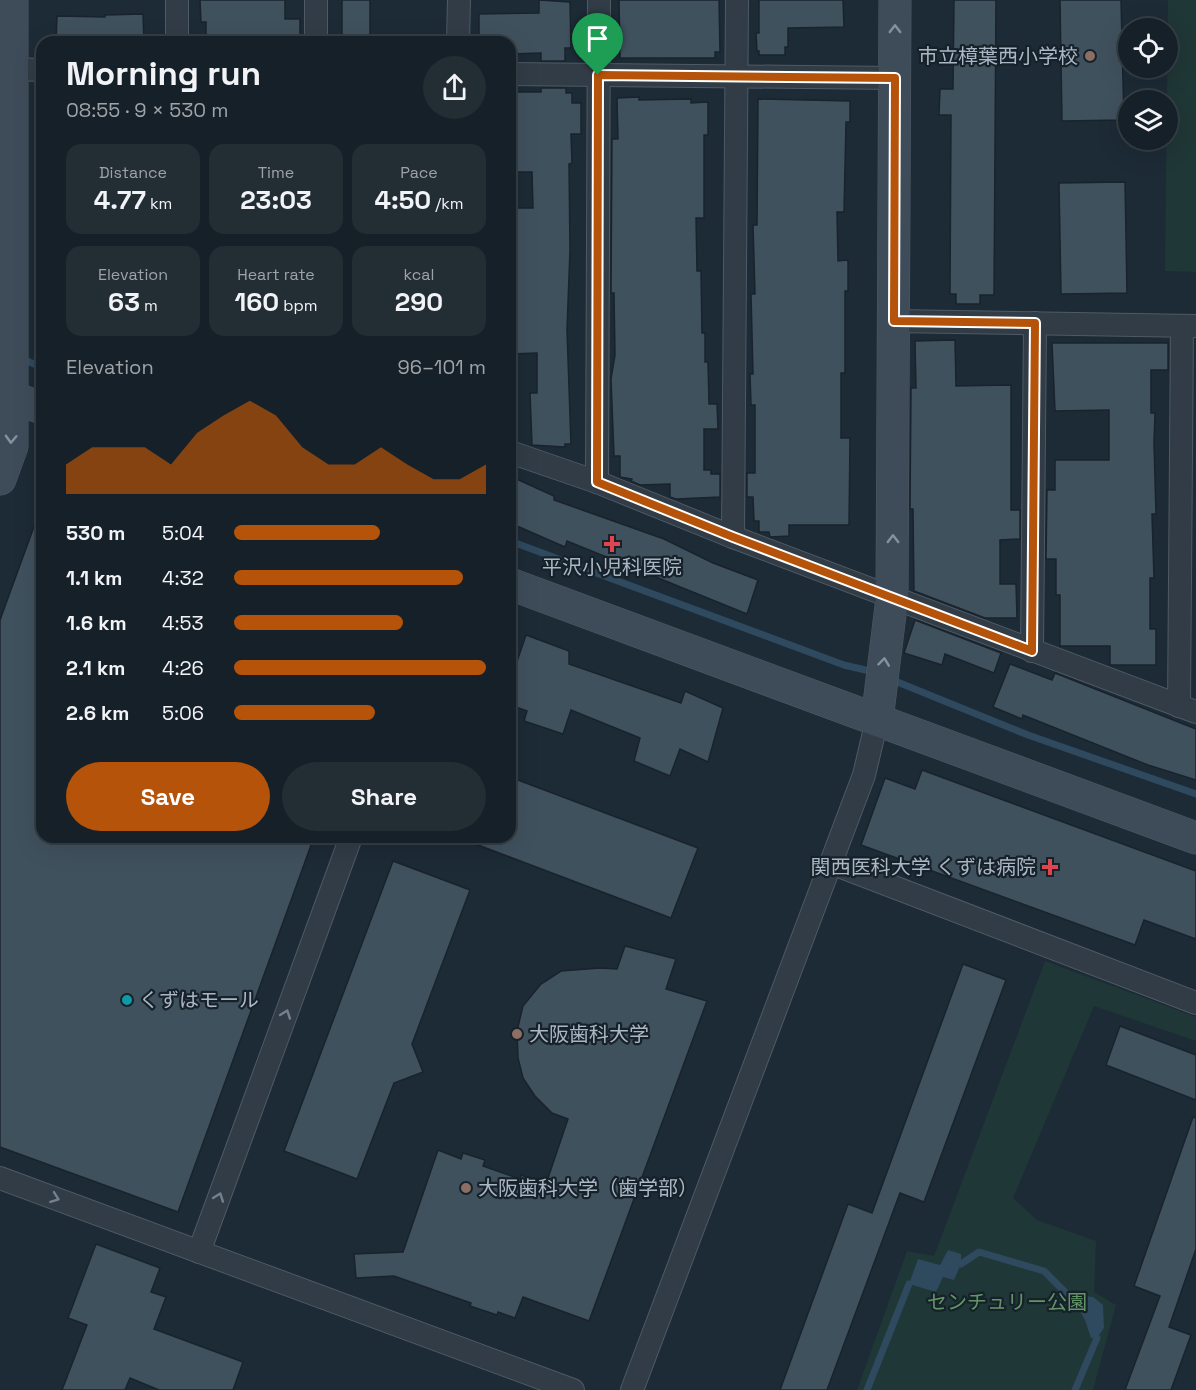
<!DOCTYPE html>
<html lang="en">
<head>
<meta charset="utf-8">
<style>
	body { margin:0; font-family:"Space Grotesk","Noto Sans JP",sans-serif; background:#232d34; color:#f1f3f6; height:100vh; display:flex; flex-direction:column; font-size:22px; white-space:nowrap }
	* { box-sizing:border-box; margin:0 }
	p { font-size:20px; color:#9ea3a8 }
	.icon { flex:none; width:33px; height:33px; fill:none; stroke:currentColor; stroke-width:2; stroke-linecap:round; stroke-linejoin:round }
	.map { position:relative; flex:1; overflow:hidden }
	.side { position:absolute; left:36px; top:36px; width:480px; height:807px; display:flex; flex-direction:column; background:#162028; border-radius:18px; box-shadow:0 6px 24px #0002,0 0 0 2px #353e45 }
	.side>* { flex:none }
	.fabs { position:absolute; left:1118px; top:18px; display:grid; gap:12px }
	.fabs a { display:grid; place-items:center; width:60px; height:60px; border-radius:50%; background:#162028; box-shadow:0 6px 24px #0002,0 0 0 2px #353e45; font-size:30px }
	.pin { position:absolute; display:grid; place-items:center; width:51px; height:51px; color:#fff; margin:-62px -26px; border-radius:50% 50% 50% 0; rotate:-45deg; box-shadow:0 0 6px #0007 }
	.pin .icon { rotate:45deg }
	.round { display:grid; place-items:center; flex:none; width:63px; height:63px; border-radius:32px; background:#232d34 }
	.head { display:flex; align-items:center; justify-content:space-between; height:102px; padding:0 30px }
	h1 { font-size:33px; font-weight:700; line-height:45px }
	.figures { display:grid; grid-template-columns:repeat(3,1fr); gap:9px; height:102px; padding:6px 30px }
	.figures div { display:grid; align-content:center; border-radius:15px; background:#232d34; text-align:center }
	.figures b { font-size:26px; font-weight:700 }
	.figures small { font-size:16px; font-weight:400 }
	.figures p { font-size:16px }
	.chart { height:168px; padding:12px 30px }
	.chart p { display:flex; justify-content:space-between }
	.chart svg { width:100%; height:108px; margin-top:6px; fill:#b45309; opacity:.7 }
	.cta { display:flex; gap:12px; margin-top:auto; padding:12px 30px }
	.cta a { flex:1; height:69px; border-radius:36px; background:#b45309; color:#fff; font-size:24px; font-weight:700; line-height:69px; text-align:center }
	.cta a+a { background:#232d34; color:#f1f3f6 }
	ul { padding:0 30px; list-style:none; font-size:20px }
	li { display:grid; grid-template-columns:96px 72px 1fr; align-items:center; height:45px }
	li i { height:15px; border-radius:8px; background:#b45309 }
	.map>svg:first-child { display:block }
</style>
</head>
<body>
<div class="map">
<svg width="1196" height="1390" viewBox="0 0 1196 1390">
	<rect width="100%" height="100%" fill="#1d2b36"/>
	<g fill="#1f3736">
		<polygon points="1168,0 1196,0 1196,272 1165,271"/>
		<polygon points="1045,961 1196,1017 1196,1041 1094,1006 1013,1198 1037,1220 1096,1241 1094,1292 1116,1305 1093,1390 857,1390 907,1251 934,1256"/>
	</g>
	<g fill="#2f495f">
		<polygon points="948,1250 961,1254 961,1264 954,1280 943,1277 936,1292 909,1284 918,1259 940,1265"/>
		<polygon points="1078,1295 1093,1297 1103,1305 1104,1328 1097,1338 1091,1338 1085,1320 1074,1301"/>
	</g>
	<g fill="none" stroke-linecap="round" stroke-linejoin="round">
		<g stroke="#2f495f" stroke-width="7">
			<polyline points="19,358 42,367"/>
			<polyline points="510,541 844,665 874,672"/>
			<polyline points="890,679 1028,735 1196,794"/>
			<polyline points="961,1264 979,1252 1044,1271 1074,1301"/>
			<polyline points="867,1390 909,1284"/>
			<polyline points="1075,1390 1097,1338"/>
		</g>
	</g>
	<g fill="#40515e" stroke="#19232d" stroke-width="1.5">
		<polygon points="200,0 285,0 285,19 300,19 300,42 206,42 206,22 201,22"/>
		<rect x="342" y="0" width="28" height="42"/>
		<polygon points="539,0 570,2 571,48 565,48 565,61 541,61 541,53 510,54 510,42 479,42 479,14 539,13"/>
		<polygon points="619,0 719,0 720,52 715,52 715,58 620,58"/>
		<polygon points="759,0 843,0 844,27 788,28 788,47 785,47 785,55 759,55 759,51 757,51 756,33 759,33"/>
		<polygon points="954,0 996,0 994,295 980,295 980,304 956,304 956,294 950,294 951,115 939,115 940,89 953,89"/>
		<polygon points="1060,0 1121,0 1124,120 1062,121"/>
		<polygon points="143,14 144,42 56,42 57,16 105,17 105,15"/>
		<polygon points="541,88 566,88 566,93 572,93 572,103 581,103 581,134 571,134 572,163 569,164 570,250 567,330 571,444 565,444 565,447 532,445 530,393 537,393 537,353 510,354 510,208 533,208 532,172 510,172 510,92 541,92"/>
		<polygon points="639,97 639,100 691,99 691,103 708,102 708,135 704,135 704,218 696,218 697,271 701,271 702,333 705,333 705,362 708,362 709,404 717,404 718,429 704,429 704,470 711,470 711,474 720,474 720,497 676,499 670,497 670,484 640,485 631,481 632,479 620,477 620,456 614,456 611,379 615,355 614,293 611,293 612,139 618,139 617,98"/>
		<polygon points="758,99 850,101 850,122 846,122 844,212 837,212 838,261 848,260 848,291 845,291 845,373 841,373 841,438 850,438 849,525 789,525 789,536 770,537 769,532 759,532 759,521 754,521 753,497 747,497 747,473 755,473 755,405 751,405 750,374 753,374 751,294 755,294 753,225 757,225"/>
		<polygon points="1125,182 1127,293 1061,294 1059,183"/>
		<polygon points="955,340 956,386 1011,385 1011,510 1020,510 1020,539 1000,540 1000,584 1016,584 1017,618 985,618 914,591 913,509 910,509 911,388 916,388 915,341"/>
		<polygon points="1052,343 1168,343 1168,370 1151,370 1151,413 1155,413 1154,443 1156,514 1152,514 1154,578 1150,578 1150,629 1156,629 1156,665 1110,665 1110,646 1060,646 1060,595 1056,595 1056,559 1046,559 1047,490 1055,490 1055,460 1109,460 1109,410 1055,411"/>
		<polygon points="510,476 554,496 554,500 664,539 713,563 758,580 747,614 567,541 565,547 510,523"/>
		<polygon points="40,510 42,511 42,837 314,837 178,1212 0,1147 0,620"/>
		<polygon points="915,620 1001,653 994,673 945,654 942,665 904,653"/>
		<polygon points="526,635 569,651 569,664 681,703 685,691 723,708 708,762 680,749 670,776 634,761 640,738 571,710 563,734 524,721 527,711 510,705 510,682"/>
		<polygon points="1010,664 1052,680 1055,673 1196,729 1196,780 1148,765 1023,715 1022,719 993,707"/>
		<polygon points="922,770 1196,871 1196,939 1144,920 1135,945 861,845 885,778 915,789"/>
		<polygon points="510,777 698,848 671,918 462,839 510,837"/>
		<polygon points="393,861 470,890 412,1044 423,1072 394,1083 357,1179 284,1151"/>
		<polygon points="625,946 676,959 666,989 707,1001 589,1321 523,1297 515,1318 498,1312 497,1315 470,1306 471,1303 394,1276 356,1278 354,1254 403,1252 438,1150 461,1159 463,1153 485,1160 483,1166 520,1179 521,1175 546,1184 568,1119 552,1113 535,1096 523,1078 518,1058 517,1031 523,1006 541,984 561,971 600,968 617,969"/>
		<polygon points="963,964 1006,980 924,1202 900,1193 827,1390 780,1390 848,1204 872,1213"/>
		<polygon points="1120,1026 1196,1055 1196,1100 1106,1065"/>
		<polygon points="1193,1117 1196,1118 1196,1249 1169,1327 1191,1335 1171,1390 1125,1390 1160,1296 1134,1286"/>
		<polygon points="96,1244 160,1268 151,1292 166,1297 154,1329 243,1362 233,1390 159,1390 130,1378 125,1390 62,1390 87,1325 68,1318"/>
	</g>
	<g fill="none" stroke-linecap="round" stroke-linejoin="round">
		<defs>
			<g id="street">
				<polyline points="177,42 177,0"/>
				<polyline points="316,42 316,0"/>
				<polyline points="458,42 459,0"/>
				<polyline points="11,69 42,70"/>
				<polyline points="510,74 895,78"/>
				<polyline points="894,321 1195,326"/>
				<polyline points="510,452 597,482 733,537 1196,712"/>
				<polyline points="597,482 599,0"/>
				<polyline points="733,537 737,0"/>
				<polyline points="1032,651 1035,323"/>
				<polyline points="1179,706 1182,326"/>
				<polyline points="831,863 1196,1003"/>
				<polyline points="0,1178 573,1390"/>
				<polyline points="199,1252 351,837"/>
				<polyline points="632,1390 864,775 877,720"/>
			</g>
			<g id="secondary">
				<polyline points="0,393 42,408"/>
				<polyline points="0,479 12,446 12,0"/>
				<polyline points="510,584 1196,838"/>
				<polyline points="877,720 892,598 895,0"/>
			</g>
		</defs>
		<use href="#street" stroke="#4e5a65" stroke-width="24"/>
		<use href="#secondary" stroke="#4e5a65" stroke-width="33"/>
		<use href="#street" stroke="#313c46" stroke-width="22"/>
		<use href="#secondary" stroke="#3e4c5a" stroke-width="32"/>
	</g>
	<defs><path id="oneway-chevron" d="M-2-3.5L2.5 0L-2 3.5" fill="none" stroke-width="1.6" stroke-linecap="round" stroke-linejoin="round" transform="scale(1.5)"/></defs>
	<g stroke="#84929f">
		<use href="#oneway-chevron" transform="translate(895 29) rotate(-90)"/>
		<use href="#oneway-chevron" transform="translate(11 439) rotate(92)"/>
		<use href="#oneway-chevron" transform="translate(893 539) rotate(-90)"/>
		<use href="#oneway-chevron" transform="translate(884 662) rotate(-83)"/>
	</g>
	<g stroke="#74808b">
		<use href="#oneway-chevron" transform="translate(286 1014) rotate(-70)"/>
		<use href="#oneway-chevron" transform="translate(219 1197) rotate(-70)"/>
		<use href="#oneway-chevron" transform="translate(55 1198) rotate(20)"/>
	</g>
	<g fill="none" stroke-linecap="round" stroke-linejoin="round">
		<defs>
			<polygon id="route" points="598,75 895,78 894,321 1035,323 1032,651 733,537 597,482"/>
		</defs>
		<use href="#route" stroke="#fff" stroke-width="12"/>
		<use href="#route" stroke="#b45309" stroke-width="8"/>
	</g>
	<g fill="#8d6e63" stroke="#17212a" stroke-width="2">
		<circle cx="1090" cy="56" r="6"/>
		<circle cx="517" cy="1034" r="6"/>
		<circle cx="466" cy="1188" r="6"/>
	</g>
	<g fill="#e0444e" stroke="#17212a" stroke-width="2">
		<path d="M609 535h6v6h6v6h-6v6h-6v-6h-6v-6h6z"/>
		<path d="M1047 858h6v6h6v6h-6v6h-6v-6h-6v-6h6z"/>
	</g>
	<circle fill="#0f9aa8" stroke="#17212a" stroke-width="2" cx="127" cy="1000" r="6"/>
	<g text-anchor="middle" dominant-baseline="central" stroke-width="4.5" stroke-linejoin="round" paint-order="stroke">
		<g font-size="20" fill="#aab7c4" stroke="#17212a" text-anchor="start">
			<text x="1078" y="56" text-anchor="end">市立樟葉西小学校</text>
			<text x="612" y="567" text-anchor="middle">平沢小児科医院</text>
			<text x="1036" y="867" text-anchor="end">関西医科大学 くずは病院</text>
			<text x="139" y="1000">くずはモール</text>
			<text x="529" y="1034">大阪歯科大学</text>
			<text x="478" y="1188">大阪歯科大学（歯学部）</text>
		</g>
		<g font-size="20" fill="#619567" stroke="#17212a">
			<text x="1007" y="1302">センチュリー公園</text>
		</g>
	</g>
</svg>
<div class="fabs">
<a><svg class="icon" aria-label="locate" viewBox="0 0 24 24"><circle cx="12" cy="12" r="6"/><path d="M12 2v4M12 18v4M2 12h4M18 12h4"/></svg></a>
<a><svg class="icon" aria-label="layers" viewBox="0 0 24 24"><path d="M12 4l9 5-9 5-9-5zM3 14l9 5 9-5"/></svg></a>
</div>
<div class="pin" style="left:598px;top:75px;background:#1e9e55"><svg class="icon" aria-label="arrive" viewBox="0 0 24 24"><path d="M6 21V4h12l-3 4 3 4H6"/></svg></div>
<section class="side">
<div class="head"><div><h1>Morning run</h1><p>08:55 · 9 × 530 m</p></div><a class="round"><svg class="icon" aria-label="share" viewBox="0 0 24 24"><path d="M12 15V3M7 8l5-5 5 5M5 13v7h14v-7"/></svg></a></div>
<div class="figures">
<div><p>Distance</p><b>4.77<small> km</small></b></div>
<div><p>Time</p><b>23:03</b></div>
<div><p>Pace</p><b>4:50<small> /km</small></b></div>
</div>
<div class="figures">
<div><p>Elevation</p><b>63<small> m</small></b></div>
<div><p>Heart rate</p><b>160<small> bpm</small></b></div>
<div><p>kcal</p><b>290</b></div>
</div>
<div class="chart"><p><span>Elevation</span>96–101 m</p>
<svg viewBox="0 0 160 44" preserveAspectRatio="none"><path d="M0 44V32L10 25L20 25L30 25L40 32L50 19L60 12L70 6L80 12L90 25L100 32L110 32L120 25L130 32L140 38L150 38L160 32V44z"/></svg>
</div>
<ul>
<li><b>530 m</b>5:04<i style="width:58%"></i></li>
<li><b>1.1 km</b>4:32<i style="width:91%"></i></li>
<li><b>1.6 km</b>4:53<i style="width:67%"></i></li>
<li><b>2.1 km</b>4:26<i style="width:100%"></i></li>
<li><b>2.6 km</b>5:06<i style="width:56%"></i></li>
</ul>
<div class="cta"><a>Save</a><a>Share</a></div>
</section>
</div>
</body>
</html>
